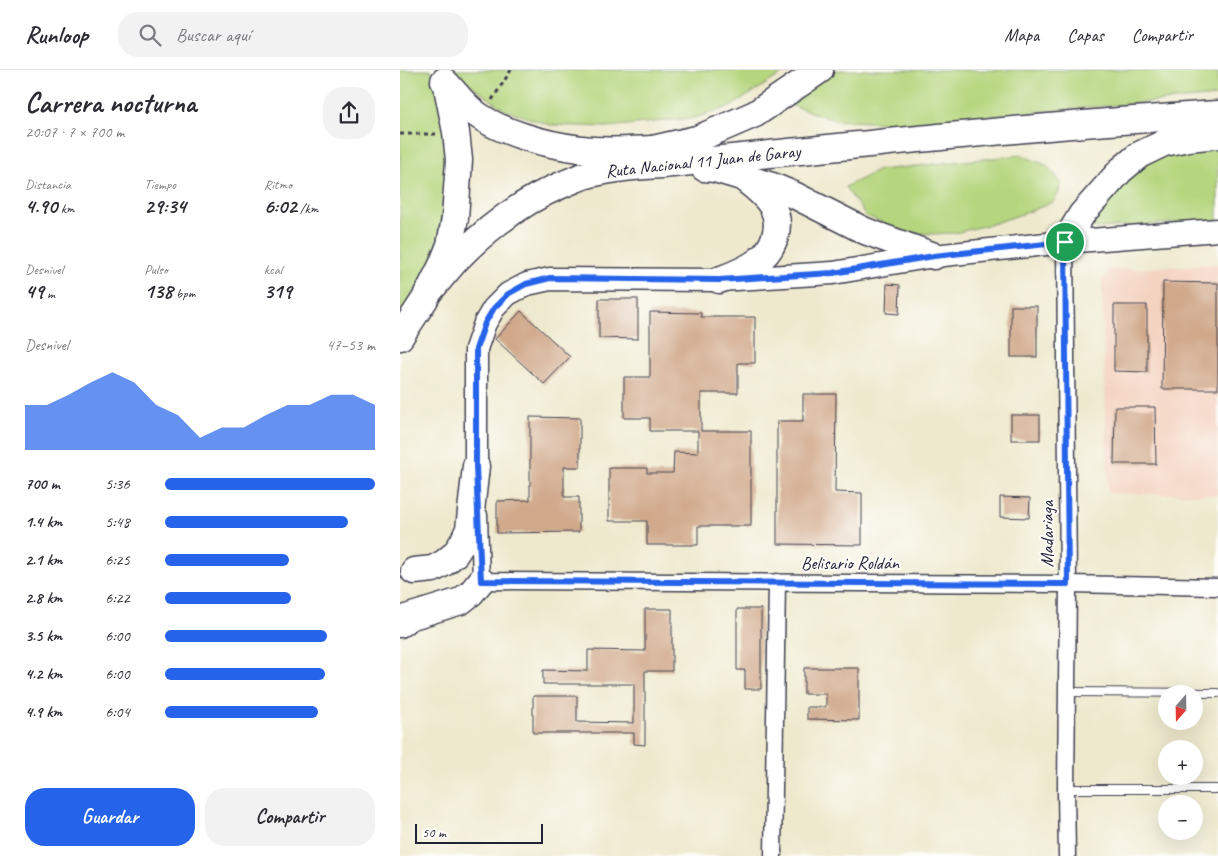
<!DOCTYPE html>
<html lang="es">
<head>
<meta charset="utf-8">
<style>
	body { margin:0; font-family:Caveat,sans-serif; background:#f2f2f3; color:#2b2b33; height:100vh; display:flex; flex-direction:column; font-size:19px; white-space:nowrap }
	* { box-sizing:border-box; margin:0 }
	p { font-size:16px; color:#7c7c81 }
	.icon { flex:none; width:28px; height:28px; fill:none; stroke:currentColor; stroke-width:2; stroke-linecap:round; stroke-linejoin:round }
	.map { position:relative; flex:1; overflow:hidden }
	.side { display:flex; flex-direction:column; background:#fff; width:400px }
	.side>* { flex:none }
	.needle { width:32px; rotate:200deg }
	.fabs { position:absolute; left:758px; top:615px; display:grid; gap:10px }
	.fabs a { display:grid; place-items:center; width:45px; height:45px; border-radius:50%; background:#fff; box-shadow:0 5px 20px #0002; font-size:25px }
	.scale { position:absolute; left:15px; bottom:12px; width:128px; box-sizing:border-box; padding-left:5px; border:2px solid #22223b; border-top:0; font-size:14px; line-height:18px; white-space:nowrap; color:#22223b; -webkit-text-stroke:4px #fdfcf7; paint-order:stroke }
	.pin { position:absolute; display:grid; place-items:center; width:42px; height:42px; color:#fff; margin:-21px; border:2px solid #fff; border-radius:50%; box-shadow:0 1px 5px #0007 }
	.round { display:grid; place-items:center; flex:none; width:52px; height:52px; border-radius:20px; background:#f2f2f3 }
	.head { display:flex; align-items:center; justify-content:space-between; height:85px; padding:0 25px }
	h1 { font-size:28px; font-weight:700; line-height:38px }
	.stats { display:grid; grid-template-columns:repeat(3,1fr); gap:8px; height:85px; padding:5px 25px }
	.stats div { display:grid; align-content:center }
	.stats b { font-size:21px; font-weight:700 }
	.stats small { font-size:14px; font-weight:400 }
	.stats p { font-size:14px }
	.chart { height:140px; padding:10px 25px }
	.chart p { display:flex; justify-content:space-between }
	.chart svg { width:100%; height:90px; margin-top:5px; fill:#2563eb; opacity:.7 }
	.action { display:flex; gap:10px; margin-top:auto; padding:10px 25px }
	.action a { flex:1; height:58px; border-radius:20px; background:#2563eb; color:#fff; font-size:20px; font-weight:700; line-height:58px; text-align:center }
	.action a+a { background:#f2f2f3; color:#2b2b33 }
	ul { padding:0 25px; list-style:none; font-size:16px }
	li { display:grid; grid-template-columns:80px 60px 1fr; align-items:center; height:38px }
	li i { height:12px; border-radius:6px; background:#2563eb }
	header { display:flex; align-items:center; gap:30px; box-sizing:border-box; height:70px; padding:0 25px; background:#fff; border-bottom:1px solid #e1e1e2 }
	header strong { font-size:24px }
	nav { display:flex; gap:28px; margin-inline-start:auto; font-size:18px }
	.search { width:350px; height:45px; background:#f2f2f3; display:flex; align-items:center; gap:12px; box-sizing:border-box; padding:0 18px; border-radius:20px; color:#7c7c81; font-size:19px }
	main { display:flex; flex:1; min-height:0 }
	.map>svg:first-child { display:block }
</style>
</head>
<body>
<header>
<strong>Runloop</strong>
<div class="search"><svg class="icon" aria-label="search" viewBox="0 0 24 24"><circle cx="10" cy="10" r="6"/><path d="M15 15l6 6"/></svg>Buscar aquí</div>
<nav><a>Mapa</a><a>Capas</a><a>Compartir</a></nav>
</header>
<main>
<section class="side">
<div class="head"><div><h1>Carrera nocturna</h1><p>20:07 · 7 × 700 m</p></div><a class="round"><svg class="icon" aria-label="share" viewBox="0 0 24 24"><path d="M12 15V3M7 8l5-5 5 5M5 13v7h14v-7"/></svg></a></div>
<div class="stats">
<div><p>Distancia</p><b>4.90<small> km</small></b></div>
<div><p>Tiempo</p><b>29:34</b></div>
<div><p>Ritmo</p><b>6:02<small> /km</small></b></div>
</div>
<div class="stats">
<div><p>Desnivel</p><b>49<small> m</small></b></div>
<div><p>Pulso</p><b>138<small> bpm</small></b></div>
<div><p>kcal</p><b>319</b></div>
</div>
<div class="chart"><p><span>Desnivel</span>47–53 m</p>
<svg viewBox="0 0 160 44" preserveAspectRatio="none"><path d="M0 44V22L10 22L20 17L30 11L40 6L50 11L60 22L70 27L80 38L90 33L100 33L110 27L120 22L130 22L140 17L150 17L160 22V44z"/></svg>
</div>
<ul>
<li><b>700 m</b>5:36<i style="width:100%"></i></li>
<li><b>1.4 km</b>5:48<i style="width:87%"></i></li>
<li><b>2.1 km</b>6:25<i style="width:59%"></i></li>
<li><b>2.8 km</b>6:22<i style="width:60%"></i></li>
<li><b>3.5 km</b>6:00<i style="width:77%"></i></li>
<li><b>4.2 km</b>6:00<i style="width:76%"></i></li>
<li><b>4.9 km</b>6:04<i style="width:73%"></i></li>
</ul>
<div class="action"><a>Guardar</a><a>Compartir</a></div>
</section>
<div class="map">
<svg width="818" height="786" viewBox="0 0 818 786">
	<rect width="100%" height="100%" fill="#fdfcf7"/>
	<filter id="ink" filterUnits="userSpaceOnUse"><feTurbulence type="fractalNoise" baseFrequency=".02" numOctaves="2"/><feDisplacementMap in="SourceGraphic" scale="10" xChannelSelector="R" yChannelSelector="G"/><feConvolveMatrix kernelMatrix="1 2 1 2 8 2 1 2 1" color-interpolation-filters="sRGB"/></filter>
	<filter id="wash" filterUnits="userSpaceOnUse"><feTurbulence type="fractalNoise" baseFrequency=".0096" numOctaves="4" result="noise"/><feDisplacementMap in="SourceGraphic" scale="20" xChannelSelector="R" yChannelSelector="G"/><feGaussianBlur stdDeviation="1.12" result="paint"/><feColorMatrix in="noise" values="0 0 0 0 0 0 0 0 0 0 0 0 0 0 0 0 0 1.4 0 .05"/><feComposite in="paint" operator="in"/></filter>
	<g filter="url(#wash)">
		<rect width="100%" height="100%" fill="#eee9cd"/>
		<polygon fill="#f4d3c1" points="818,194 818,425 708,423 702,213 708,200"/>
		<g fill="#b5d67e" stroke="#6c7c5c">
			<polygon points="0,0 30,0 32,2 45,45 49,101 46,146 32,193 0,244"/>
			<polygon points="53,0 388,0 330,37 293,48 207,57 150,55 105,40 83,24"/>
			<polygon points="433,0 818,0 818,26 502,54 434,50 388,34 414,13"/>
			<polygon points="818,72 818,150 697,158 691,155 689,149 690,140 761,82"/>
			<polygon points="621,85 646,95 661,112 659,122 653,132 631,141 595,153 555,163 531,164 507,162 466,146 445,117 479,100"/>
		</g>
		<g id="blocks">
			<g fill="#d0a88a">
				<polygon points="763,212 818,213 818,319 762,319"/>
				<polygon points="487,214 500,215 499,244 486,243"/>
				<polygon points="199,229 238,229 238,269 199,268"/>
				<polygon points="714,235 747,235 747,302 714,301"/>
				<rect x="611" y="236" width="26" height="51"/>
				<polygon points="121,241 170,287 144,314 95,269"/>
				<polygon points="250,242 301,243 301,247 355,247 355,293 338,293 338,323 301,323 301,361 351,361 351,456 298,456 298,475 247,475 247,451 209,451 209,398 247,398 247,403 273,403 274,382 298,383 298,361 250,361 250,348 224,348 224,307 250,307"/>
				<polygon points="403,324 436,324 435,422 462,423 462,475 377,474 377,351 403,351"/>
				<polygon points="715,337 755,337 756,394 714,394"/>
				<rect x="611" y="345" width="29" height="25"/>
				<polygon points="130,347 180,348 180,397 164,397 164,427 179,427 179,462 97,463 97,431 130,430"/>
				<polygon points="600,427 630,428 629,448 600,447"/>
				<polygon points="245,539 272,539 272,601 245,601 245,675 234,674 234,663 133,663 133,626 177,626 177,652 234,653 234,614 143,614 143,600 188,601 188,580 245,581"/>
				<polygon points="337,539 361,539 361,619 345,619 345,600 337,600"/>
				<polygon points="404,598 459,598 459,650 407,649 407,637 426,637 426,624 404,624"/>
			</g>
		</g>
	</g>
	<g filter="url(#ink)">
		<use href="#blocks" fill-opacity="0" stroke="#414051" stroke-width="1"/>
		<g fill="none" stroke-linecap="round" stroke-linejoin="round">
			<defs>
				<g id="service">
					<polyline points="667,622 818,623"/>
					<polyline points="666,719 818,719"/>
				</g>
				<g id="minor">
					<polyline points="665,172 668,514 666,719 667,786"/>
					<polyline points="79,445 81,511 668,514 818,517"/>
					<polyline points="373,786 377,512"/>
				</g>
				<polyline id="secondary" points="76,396 76,279 85,253 94,238 108,224 127,214 150,209 319,210 433,203 534,186 665,172 818,160"/>
				<g id="trunk">
					<path d="M 44,11 C 53,20 61,31 70,39 C 96,62 147,75 181,79 C 204,82 229,80 253,79"/>
					<polyline points="253,79 297,69 355,44 420,0"/>
					<polyline points="304,98 315,99 372,116 396,126 465,161 534,186"/>
					<polyline points="665,172 682,144 721,100 739,85 764,73 788,68 818,65"/>
					<path d="M 319,210 C 333,205 346,200 358,191 C 374,179 383,155 372,136 C 366,126 356,118 347,111"/>
					<path d="M 27,224 C 37,213 47,200 57,189 C 88,157 124,130 166,113 C 174,110 183,105 191,104 C 215,98 239,96 263,95 C 448,76 633,56 818,44"/>
					<polyline points="0,267 25,229 42,195 50,175 55,148 59,90 56,62 48,22 46,16"/>
					<polyline points="14,501 33,499 44,493 55,484 63,472 69,459 76,396"/>
					<polyline points="0,554 9,547 61,531 71,523 81,511"/>
				</g>
			</defs>
			<use href="#service" stroke="#414051" stroke-width="10"/>
			<use href="#minor" stroke="#414051" stroke-width="19"/>
			<use href="#secondary" stroke="#414051" stroke-width="25"/>
			<use href="#trunk" stroke="#414051" stroke-width="29"/>
			<g stroke="#414051" stroke-width="3" stroke-dasharray="4 4" stroke-linecap="butt">
				<polyline points="92,30 111,0"/>
				<polyline points="0,64 37,64"/>
			</g>
			<use href="#service" stroke="#fff" stroke-width="8"/>
			<use href="#minor" stroke="#fff" stroke-width="16"/>
			<use href="#secondary" stroke="#fff" stroke-width="22"/>
			<use href="#trunk" stroke="#fff" stroke-width="26"/>
		</g>
	</g>
	<g fill="none" stroke-linecap="round" stroke-linejoin="round" filter="url(#ink)">
		<defs>
			<polygon id="route" points="665,172 668,514 81,511 76,396 76,279 85,253 94,238 108,224 126,214 150,208 319,210 433,203 534,186"/>
		</defs>
		<use href="#route" stroke="#fff" stroke-width="10"/>
		<use href="#route" stroke="#2563eb" stroke-width="6"/>
	</g>
	<g text-anchor="middle" dominant-baseline="central" stroke-width="4" stroke-linejoin="round" paint-order="stroke">
		<g font-size="18" fill="#22223b" stroke="#fdfcf7">
			<text transform="translate(303 91) rotate(-6)">Ruta Nacional 11 Juan de Garay</text>
			<text transform="translate(647 464) rotate(-90)">Madariaga</text>
			<text x="450" y="493">Belisario Roldán</text>
		</g>
	</g>
</svg>
<div class="fabs">
<a><svg class="needle" viewBox="-14 -14 28 28"><path d="M0-13l5 13h-10z" fill="#e53935"/><path d="M0 13l5-13h-10z" fill="#7c7c81"/></svg></a>
<a>+</a>
<a>−</a>
</div>
<div class="scale">50 m</div>
<div class="pin" style="left:665px;top:172px;background:#1e9e55"><svg class="icon" aria-label="arrive" viewBox="0 0 24 24"><path d="M6 21V4h12l-3 4 3 4H6"/></svg></div>
</div>
</main>
</body>
</html>
